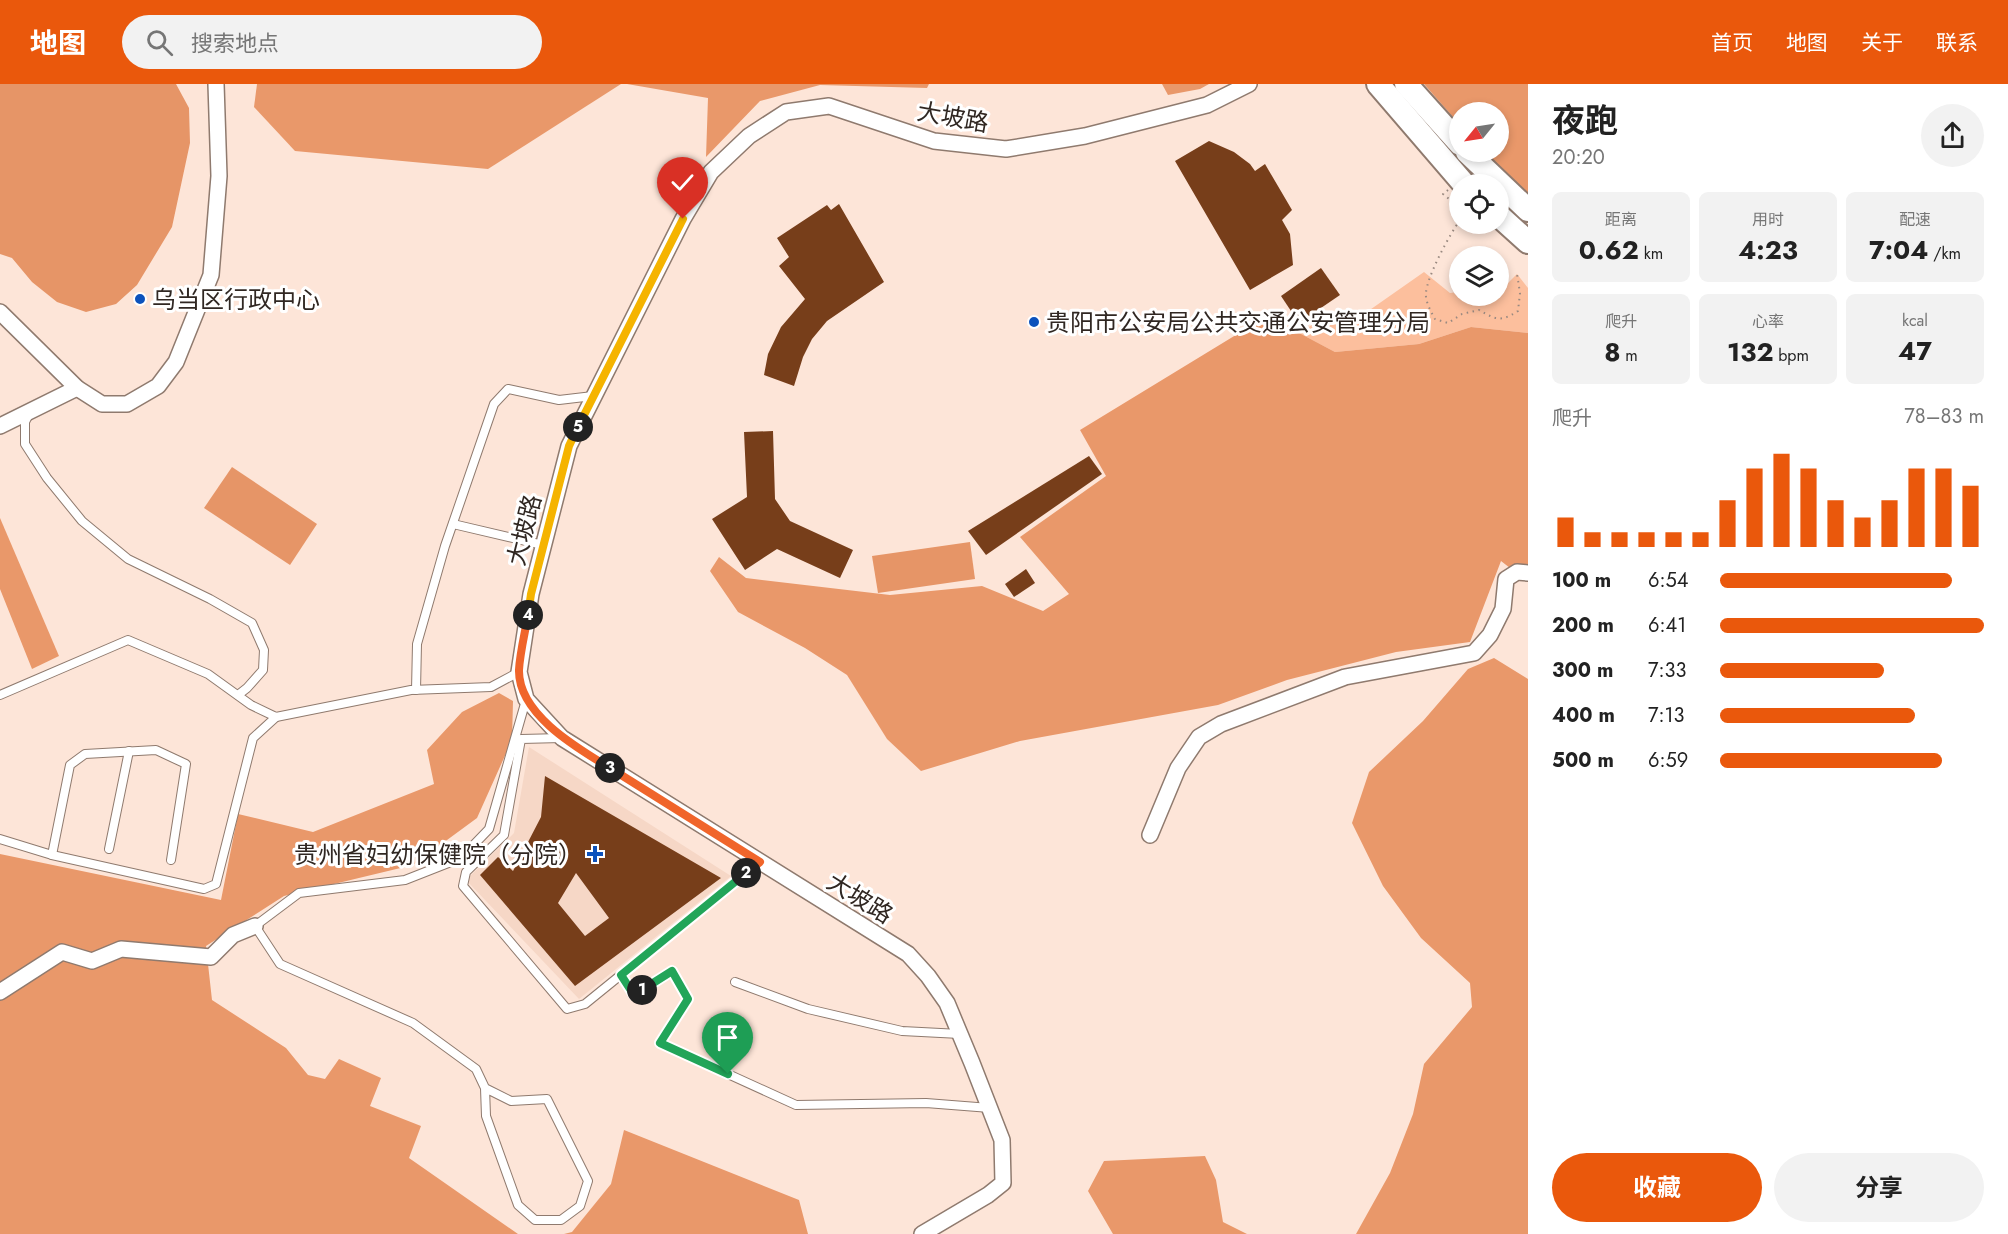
<!DOCTYPE html>
<html lang="zh">
<head>
<meta charset="utf-8">
<style>
	body { margin:0; font-family:Jost,"Noto Sans SC",sans-serif; background:#f2f2f2; color:#222; height:100vh; display:flex; flex-direction:column; font-size:22px; white-space:nowrap }
	* { box-sizing:border-box; margin:0 }
	p { font-size:20px; color:#767676 }
	.icon { flex:none; width:33px; height:33px; fill:none; stroke:currentColor; stroke-width:2; stroke-linecap:round; stroke-linejoin:round }
	.map { position:relative; flex:1; overflow:hidden }
	.drawer { display:flex; flex-direction:column; background:#fff; width:480px }
	.drawer>* { flex:none }
	.needle { width:39px; rotate:240deg }
	.tools { position:absolute; left:1449px; top:18px; display:grid; gap:12px }
	.tools a { display:grid; place-items:center; width:60px; height:60px; border-radius:50%; background:#fff; box-shadow:0 3px 9px #0003; font-size:30px }
	.pin { position:absolute; display:grid; place-items:center; width:51px; height:51px; color:#fff; margin:-62px -26px; border-radius:50% 50% 50% 0; rotate:-45deg; box-shadow:0 0 6px #0007 }
	.pin .icon { rotate:45deg }
	.km { position:absolute; width:30px; height:30px; margin:-15px; border-radius:50%; background:#222; color:#fff; font-size:16px; line-height:30px; text-align:center }
	.round { display:grid; place-items:center; flex:none; width:63px; height:63px; border-radius:32px; background:#f2f2f2 }
	.summary { display:flex; align-items:center; justify-content:space-between; height:102px; padding:0 24px }
	h1 { font-size:33px; font-weight:700; line-height:45px }
	.figures { display:grid; grid-template-columns:repeat(3,1fr); gap:9px; height:102px; padding:6px 24px }
	.figures div { display:grid; align-content:center; border-radius:9px; background:#f2f2f2; text-align:center }
	.figures b { font-size:26px; font-weight:700 }
	.figures small { font-size:16px; font-weight:400 }
	.figures p { font-size:16px }
	.chart { height:168px; padding:12px 24px }
	.chart p { display:flex; justify-content:space-between }
	.chart svg { width:100%; height:108px; margin-top:6px; stroke:#ea580c; stroke-width:6 }
	.action { display:flex; gap:12px; margin-top:auto; padding:12px 24px }
	.action a { flex:1; height:69px; border-radius:36px; background:#ea580c; color:#fff; font-size:24px; font-weight:700; line-height:69px; text-align:center }
	.action a+a { background:#f2f2f2; color:#222 }
	ul { padding:0 24px; list-style:none; font-size:20px }
	li { display:grid; grid-template-columns:96px 72px 1fr; align-items:center; height:45px }
	li i { height:15px; border-radius:8px; background:#ea580c }
	header { display:flex; align-items:center; gap:36px; box-sizing:border-box; height:84px; padding:0 30px; background:#ea580c; color:#fff }
	header strong { font-size:28px }
	nav { display:flex; gap:33px; margin-inline-start:auto; font-size:21px }
	.search { width:420px; height:54px; background:#f2f2f2; display:flex; align-items:center; gap:15px; box-sizing:border-box; padding:0 21px; border-radius:33px; color:#767676; font-size:22px }
	main { display:flex; flex:1; min-height:0 }
	.map>svg:first-child { display:block }
</style>
</head>
<body>
<header>
<strong>地图</strong>
<div class="search"><svg class="icon" aria-label="search" viewBox="0 0 24 24"><circle cx="10" cy="10" r="6"/><path d="M15 15l6 6"/></svg>搜索地点</div>
<nav><a>首页</a><a>地图</a><a>关于</a><a>联系</a></nav>
</header>
<main>
<div class="map">
<svg width="1528" height="1150" viewBox="0 0 1528 1150">
	<rect width="100%" height="100%" fill="#fde5d8"/>
	<polygon fill="#f6d7c6" points="529,663 731,792 579,915 466,796 514,749"/>
	<polygon fill="#fcbf9d" points="1424,188 1450,209 1459,208 1460,212 1498,212 1499,208 1517,190 1528,204 1528,249 1471,243 1419,260 1335,268 1299,249 1333,228 1344,244"/>
	<g fill="#e9986a">
		<polygon points="257,0 621,0 488,85 295,67 254,23"/>
		<polygon points="627,0 929,0 927,4 820,1 760,17 706,73 708,14"/>
		<polygon points="1162,0 1209,0 1200,5 1168,11"/>
		<polygon points="1424,0 1528,0 1528,110 1507,93 1485,68 1498,68 1498,28 1460,28 1459,40"/>
		<polygon points="1267,232 1335,268 1419,260 1471,243 1528,249 1528,498 1501,477 1470,558 1396,568 1287,596 1218,621 1020,657 921,687 887,655 847,591 805,564 738,528 710,487 719,473 746,494 890,511 982,502 1043,527 1069,510 1020,453 1106,392 1080,346"/>
		<polygon points="0,434 59,572 32,585 0,505"/>
		<polygon points="1494,574 1528,595 1528,1150 1356,1150 1390,1089 1413,1030 1424,980 1472,923 1470,899 1421,854 1383,802 1352,739 1369,688 1423,637 1468,585"/>
		<polygon points="499,609 513,617 512,656 477,734 413,781 284,812 206,862 212,916 286,964 308,991 325,995 339,975 381,994 370,1022 421,1042 409,1074 518,1150 0,1150 0,770 221,816 238,730 313,748 434,700 427,666 462,628"/>
		<polygon points="624,1046 799,1116 808,1150 564,1150 572,1148 611,1100"/>
		<polygon points="1205,1072 1216,1096 1223,1138 1247,1150 1113,1150 1088,1107 1104,1077"/>
	</g>
	<g fill="#e69567">
		<polygon points="0,0 176,0 189,24 190,59 172,143 137,201 116,220 86,228 57,218 32,198 12,174 0,170"/>
		<polygon points="232,383 317,440 290,481 204,424"/>
		<polygon points="970,458 975,495 878,509 872,472"/>
	</g>
	<g fill="#773e1a" fill-rule="evenodd">
		<polygon points="1209,57 1234,68 1250,80 1255,87 1265,80 1292,126 1282,136 1290,150 1293,181 1250,206 1175,77"/>
		<polygon points="839,120 884,198 827,237 812,255 803,273 794,302 764,291 768,270 781,243 805,215 779,182 789,173 777,154 827,121 831,126"/>
		<polygon points="1321,184 1340,211 1299,239 1281,212"/>
		<polygon points="773,347 775,415 790,437 853,466 840,494 777,465 745,486 712,435 747,413 744,348"/>
		<polygon points="1089,372 1102,390 986,471 968,447"/>
		<polygon points="1026,485 1035,499 1014,513 1005,500"/>
		<path d="M 545,692 L 721,794 L 575,902 L 480,791 L 498,773 L 513,787 L 541,733 ZM 576,789 L 609,834 L 585,852 L 558,819 Z"/>
	</g>
	<g fill="none" stroke-linecap="round" stroke-linejoin="round">
		<defs>
			<g id="lane">
				<polyline points="29,330 25,338 25,360 47,394 82,437 128,475 210,515 252,539 264,566 263,586 247,604 238,611"/>
				<polyline points="453,440 543,461"/>
				<polyline points="416,606 417,560 445,462 494,320 508,305 559,316 593,312"/>
				<polyline points="0,611 128,556 208,590 251,621 276,633 411,606 491,603 519,588"/>
				<polyline points="562,654 521,655 504,751 466,788 463,802 567,925 585,920 760,778"/>
				<polyline points="0,755 52,771 204,805 216,800 253,654 276,633"/>
				<polyline points="109,765 129,667"/>
				<polyline points="52,771 70,681 85,670 156,666 186,680 171,776"/>
				<polyline points="621,891 634,911 672,887 688,915 660,959 796,1021 926,1019 990,1024"/>
				<polyline points="735,898 808,925 902,947 960,950"/>
				<polyline points="485,1004 486,1032 518,1121 535,1136 561,1136 580,1122 588,1097 547,1015 511,1017 485,1004 476,985 413,939 280,880 255,842 299,809 405,796 461,774 489,745 526,616"/>
			</g>
			<g id="street">
				<polyline points="0,228 77,304 102,320 127,320 158,302 176,278 211,191 219,92 216,0"/>
				<polyline points="0,342 77,304"/>
				<polyline points="1150,751 1178,684 1199,653 1221,640 1345,593 1474,569 1490,551 1503,525 1506,495 1517,488 1528,489"/>
				<polyline points="0,908 62,868 92,877 121,865 211,873 233,851 255,842"/>
				<polyline points="922,1150 988,1111 1003,1099 1002,1056 972,979 947,919 928,892 908,870 562,654 526,615 519,588 531,510 569,362 683,135 711,88 749,52 786,28 829,22 934,57 1006,65 1085,52 1207,21 1249,0"/>
			</g>
			<g id="primary">
				<polyline points="1378,0 1464,100"/>
				<polyline points="1406,0 1460,60"/>
				<polyline points="1467,68 1528,126"/>
				<polyline points="1498,131 1528,158"/>
			</g>
		</defs>
		<use href="#lane" stroke="#8f7a6e" stroke-width="10"/>
		<use href="#street" stroke="#8f7a6e" stroke-width="18"/>
		<use href="#primary" stroke="#8f7a6e" stroke-width="26"/>
		<g stroke="#998980" stroke-width="2" stroke-dasharray="1.5 4.5" stroke-linecap="butt">
			<polyline points="1448,106 1443,110 1460,124"/>
			<path d="M 1460,136 C 1450,150 1427,192 1426,209 C 1425,217 1431,228 1435,235 L 1448,239 L 1462,230 L 1479,226 C 1496,236 1501,238 1518,227 L 1520,209 L 1517,190"/>
		</g>
		<use href="#lane" stroke="#fff" stroke-width="8"/>
		<use href="#street" stroke="#fff" stroke-width="15"/>
		<use href="#primary" stroke="#fff" stroke-width="22"/>
	</g>
	<g fill="none" stroke-linecap="round" stroke-linejoin="round">
		<defs>
			<polyline id="split-1" points="642,906 672,887 688,915 660,959 728,990"/>
			<polyline id="split-2" points="642,906 634,911 621,891 746,789"/>
			<polyline id="split-3" points="610,684 760,778 746,789"/>
			<path id="split-4" d="M 528,531 C 525,549 520,568 519,586 C 518,630 577,664 610,684"/>
			<polyline id="split-5" points="528,531 531,510 569,362 578,343"/>
			<polyline id="split-6" points="578,343 683,135"/>
		</defs>
		<use href="#split-1" stroke="#fff" stroke-width="12"/>
		<use href="#split-2" stroke="#fff" stroke-width="12"/>
		<use href="#split-3" stroke="#fff" stroke-width="12"/>
		<use href="#split-4" stroke="#fff" stroke-width="12"/>
		<use href="#split-5" stroke="#fff" stroke-width="12"/>
		<use href="#split-6" stroke="#fff" stroke-width="12"/>
		<use href="#split-1" stroke="#22a559" stroke-width="8"/>
		<use href="#split-2" stroke="#22a559" stroke-width="8"/>
		<use href="#split-3" stroke="#f0652b" stroke-width="8"/>
		<use href="#split-4" stroke="#f0652b" stroke-width="8"/>
		<use href="#split-5" stroke="#f5b400" stroke-width="8"/>
		<use href="#split-6" stroke="#f5b400" stroke-width="8"/>
	</g>
	<g fill="#0c52bc" stroke="#fff" stroke-width="2">
		<circle cx="140" cy="215" r="6"/>
		<circle cx="1034" cy="238" r="6"/>
		<path d="M592 761h6v6h6v6h-6v6h-6v-6h-6v-6h6z"/>
	</g>
	<g text-anchor="middle" dominant-baseline="central" stroke-width="6" stroke-linejoin="round" paint-order="stroke">
		<g font-size="24" fill="#302722" stroke="#fff">
			<text transform="translate(953 33) rotate(10)">大坡路</text>
			<text transform="translate(524 446) rotate(-76)">大坡路</text>
			<text transform="translate(860 814) rotate(32)">大坡路</text>
		</g>
		<g font-size="24" fill="#302722" stroke="#fff" text-anchor="start">
			<text x="152" y="215">乌当区行政中心</text>
			<text x="1046" y="238">贵阳市公安局公共交通公安管理分局</text>
			<text x="582" y="770" text-anchor="end">贵州省妇幼保健院（分院）</text>
		</g>
	</g>
</svg>
<div class="tools">
<a><svg class="needle" viewBox="-14 -14 28 28"><path d="M0-13l5 13h-10z" fill="#e53935"/><path d="M0 13l5-13h-10z" fill="#767676"/></svg></a>
<a><svg class="icon" aria-label="locate" viewBox="0 0 24 24"><circle cx="12" cy="12" r="6"/><path d="M12 2v4M12 18v4M2 12h4M18 12h4"/></svg></a>
<a><svg class="icon" aria-label="layers" viewBox="0 0 24 24"><path d="M12 4l9 5-9 5-9-5zM3 14l9 5 9-5"/></svg></a>
</div>
<div class="pin" style="left:728px;top:990px;background:#1e9e55"><svg class="icon" aria-label="arrive" viewBox="0 0 24 24"><path d="M6 21V4h12l-3 4 3 4H6"/></svg></div>
<div class="pin" style="left:683px;top:135px;background:#d93025"><svg class="icon" aria-label="check" viewBox="0 0 24 24"><path d="M5 12l5 5 9-10"/></svg></div>
<b class="km" style="left:642px;top:906px">1</b>
<b class="km" style="left:746px;top:789px">2</b>
<b class="km" style="left:610px;top:684px">3</b>
<b class="km" style="left:528px;top:531px">4</b>
<b class="km" style="left:578px;top:343px">5</b>
</div>
<section class="drawer">
<div class="summary"><div><h1>夜跑</h1><p>20:20</p></div><a class="round"><svg class="icon" aria-label="share" viewBox="0 0 24 24"><path d="M12 15V3M7 8l5-5 5 5M5 13v7h14v-7"/></svg></a></div>
<div class="figures">
<div><p>距离</p><b>0.62<small> km</small></b></div>
<div><p>用时</p><b>4:23</b></div>
<div><p>配速</p><b>7:04<small> /km</small></b></div>
</div>
<div class="figures">
<div><p>爬升</p><b>8<small> m</small></b></div>
<div><p>心率</p><b>132<small> bpm</small></b></div>
<div><p>kcal</p><b>47</b></div>
</div>
<div class="chart"><p><span>爬升</span>78–83 m</p>
<svg viewBox="0 0 160 44" preserveAspectRatio="none"><path d="M5 44V32M15 44V38M25 44V38M35 44V38M45 44V38M55 44V38M65 44V25M75 44V12M85 44V6M95 44V12M105 44V25M115 44V32M125 44V25M135 44V12M145 44V12M155 44V19"/></svg>
</div>
<ul>
<li><b>100 m</b>6:54<i style="width:88%"></i></li>
<li><b>200 m</b>6:41<i style="width:100%"></i></li>
<li><b>300 m</b>7:33<i style="width:62%"></i></li>
<li><b>400 m</b>7:13<i style="width:74%"></i></li>
<li><b>500 m</b>6:59<i style="width:84%"></i></li>
</ul>
<div class="action"><a>收藏</a><a>分享</a></div>
</section>
</main>
</body>
</html>
